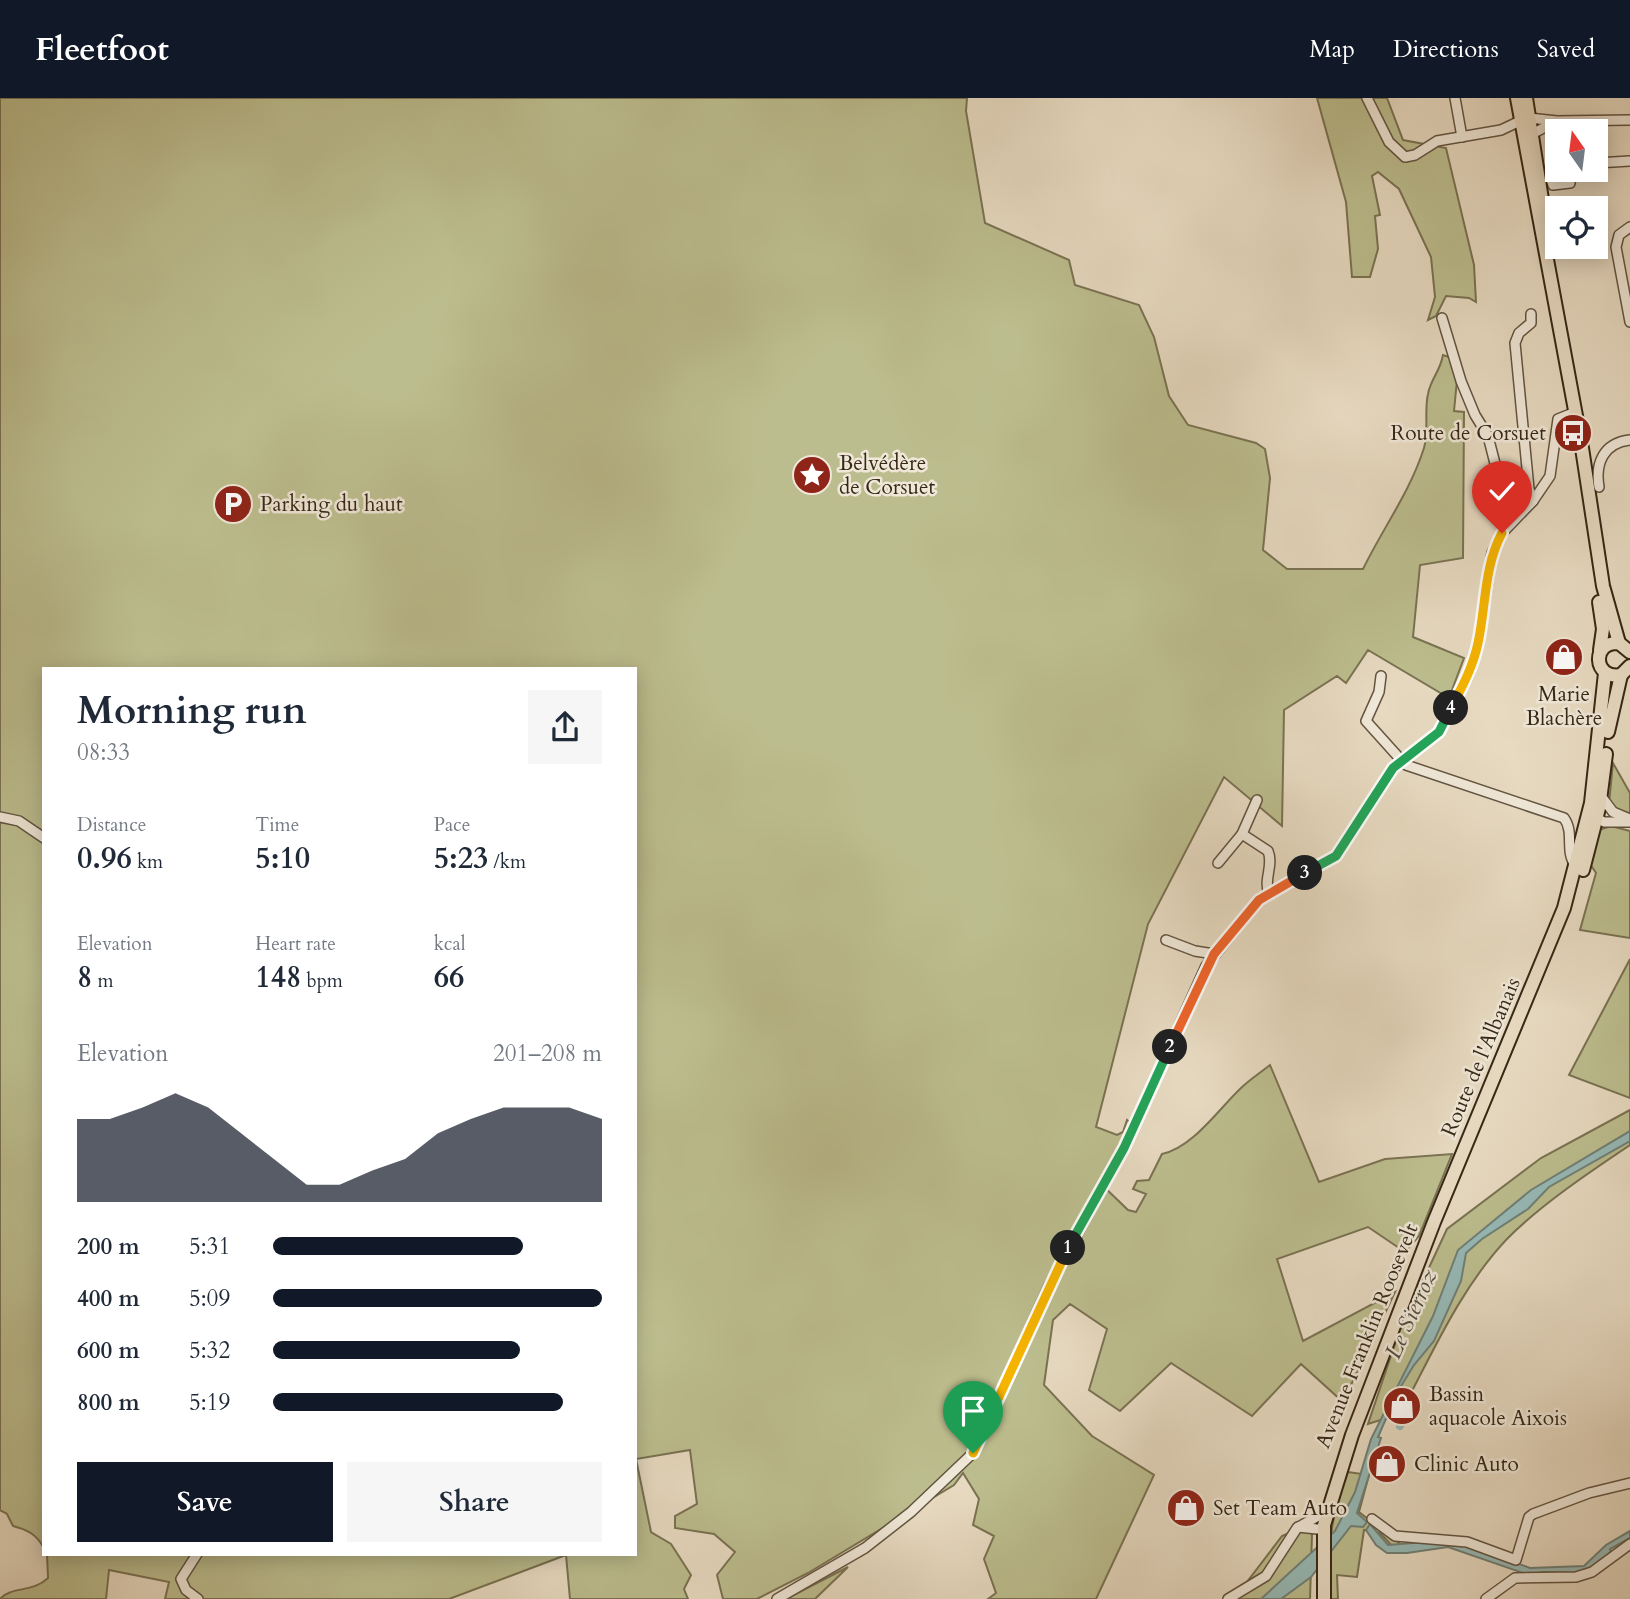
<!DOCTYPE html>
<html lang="en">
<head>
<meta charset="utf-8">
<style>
	body { margin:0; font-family:Cardo,serif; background:#f6f6f7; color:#1f2937; height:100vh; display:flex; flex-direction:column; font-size:26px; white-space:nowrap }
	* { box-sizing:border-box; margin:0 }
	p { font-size:23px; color:#747a83 }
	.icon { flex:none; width:38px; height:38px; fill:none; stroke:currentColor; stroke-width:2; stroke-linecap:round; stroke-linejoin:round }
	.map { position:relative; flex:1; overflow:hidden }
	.side { position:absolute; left:42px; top:569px; width:595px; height:889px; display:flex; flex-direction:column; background:#fff; border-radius:0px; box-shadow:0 4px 18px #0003 }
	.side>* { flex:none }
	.needle { width:46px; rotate:346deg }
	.buttons { position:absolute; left:1545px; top:21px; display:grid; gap:14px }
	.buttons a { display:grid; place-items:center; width:63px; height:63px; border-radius:0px; background:#fff; box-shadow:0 4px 18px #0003; font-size:35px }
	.pin { position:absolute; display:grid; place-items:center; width:60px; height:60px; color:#fff; margin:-72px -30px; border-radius:50% 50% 50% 0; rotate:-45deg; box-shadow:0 0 7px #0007 }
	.pin .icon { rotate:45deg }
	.km { position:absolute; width:35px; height:35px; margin:-18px; border-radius:50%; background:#222; color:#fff; font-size:19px; line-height:35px; text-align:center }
	.round { display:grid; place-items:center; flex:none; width:74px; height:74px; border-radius:0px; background:#f6f6f7 }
	.head { display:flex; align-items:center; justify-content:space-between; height:119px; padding:0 35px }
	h1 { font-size:38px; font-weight:600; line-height:52px }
	.figures { display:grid; grid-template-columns:repeat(3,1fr); gap:10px; height:119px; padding:7px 35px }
	.figures div { display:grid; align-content:center }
	.figures b { font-size:30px; font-weight:600 }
	.figures small { font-size:19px; font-weight:400 }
	.figures p { font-size:19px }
	.chart { height:196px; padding:14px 35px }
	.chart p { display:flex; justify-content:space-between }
	.chart svg { width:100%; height:126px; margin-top:7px; fill:#111827; opacity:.7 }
	.button { display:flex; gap:14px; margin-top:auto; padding:14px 35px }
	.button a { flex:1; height:80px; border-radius:0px; background:#111827; color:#fff; font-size:28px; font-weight:600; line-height:80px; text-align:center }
	.button a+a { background:#f6f6f7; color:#1f2937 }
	ul { padding:0 35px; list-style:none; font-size:23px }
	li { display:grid; grid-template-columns:112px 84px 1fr; align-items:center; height:52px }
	li i { height:18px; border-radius:9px; background:#111827 }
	header { display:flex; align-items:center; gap:42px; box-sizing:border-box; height:98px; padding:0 35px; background:#111827; color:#fff }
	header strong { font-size:33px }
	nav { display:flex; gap:38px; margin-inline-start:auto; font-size:24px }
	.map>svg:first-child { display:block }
</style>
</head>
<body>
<header>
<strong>Fleetfoot</strong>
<nav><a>Map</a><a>Directions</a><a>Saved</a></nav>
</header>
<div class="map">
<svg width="1630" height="1501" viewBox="0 0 1630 1501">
	<rect width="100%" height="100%" fill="#e7dac1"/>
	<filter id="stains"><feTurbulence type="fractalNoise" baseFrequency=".00286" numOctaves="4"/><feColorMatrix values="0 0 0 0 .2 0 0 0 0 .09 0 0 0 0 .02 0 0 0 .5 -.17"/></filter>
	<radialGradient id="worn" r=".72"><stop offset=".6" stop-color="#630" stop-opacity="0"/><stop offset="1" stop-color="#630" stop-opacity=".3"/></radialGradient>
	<g fill="#bcbd8e" stroke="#7a7252" stroke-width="2">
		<path d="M 0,0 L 967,0 L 966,13 L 985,125 L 1069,162 L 1075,187 L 1139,207 L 1154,239 L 1169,298 L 1188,327 L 1256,345 L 1265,351 L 1270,380 L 1263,452 L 1287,471 L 1363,471 C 1383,430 1410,394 1424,350 C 1429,333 1424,313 1428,296 C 1431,280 1440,274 1443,257 L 1459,262 L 1454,313 L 1464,314 L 1463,460 L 1420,467 L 1413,539 L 1464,560 L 1449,600 L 1368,552 L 1346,585 L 1337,578 L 1284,612 L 1282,728 L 1224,679 L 1148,826 L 1096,1029 L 1117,1037 L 1123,1034 L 1127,1022 L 1133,1027 L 1100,1085 L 1128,1112 L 1136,1114 L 1146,1096 L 1133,1091 L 1137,1083 L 1149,1082 L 1162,1056 C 1192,1050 1218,1012 1240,991 C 1249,982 1260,975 1270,967 L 1319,1084 L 1385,1061 L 1452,1056 L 1419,1138 L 1405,1154 L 1368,1129 L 1277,1161 L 1303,1243 L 1395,1194 L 1343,1304 L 1301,1266 L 1252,1318 L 1171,1265 L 1120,1313 L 1089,1292 L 1107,1231 L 1070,1206 L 1053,1222 L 1044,1287 L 1092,1338 L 1154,1377 L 1096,1501 L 988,1501 L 996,1495 L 984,1461 L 994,1438 L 973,1427 L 979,1401 L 963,1375 L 954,1387 L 808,1475 L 757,1501 L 723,1501 L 717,1477 L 735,1454 L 714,1436 L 675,1430 L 675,1418 L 697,1406 L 690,1352 L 636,1361 L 651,1434 L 671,1446 L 691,1477 L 684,1491 L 688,1501 L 570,1501 L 566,1457 L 449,1501 L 165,1501 L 169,1484 L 109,1472 L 106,1501 L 0,1501 C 11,1488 33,1495 48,1480 L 47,1456 L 635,1456 L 635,570 L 44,570 L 44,1450 C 36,1436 28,1432 13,1428 L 7,1416 L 0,1412 Z"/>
		<polygon points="1317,0 1387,0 1403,42 1446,50 1474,167 1476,204 1469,200 1446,198 1436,218 1428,222 1435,199 1431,159 1399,91 1378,74 1372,78 1380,117 1375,118 1378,151 1370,179 1352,179 1346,104"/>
		<polygon points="1613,665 1630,695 1630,718 1609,706"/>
		<polygon points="1611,728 1630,733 1630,840 1580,832 1596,775 1590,766 1599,732"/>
		<polygon points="1630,861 1630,1000 1569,977"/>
		<path d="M 1630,1012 L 1630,1047 C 1591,1073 1539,1108 1506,1142 C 1460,1191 1432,1256 1400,1316 L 1368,1326 L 1399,1234 L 1447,1131 L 1541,1060 Z"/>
		<path d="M 1348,1374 L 1369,1377 L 1359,1414 L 1403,1448 L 1392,1448 L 1380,1435 L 1364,1432 L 1357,1479 L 1337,1477 L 1338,1501 L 1331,1501 C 1330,1446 1327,1427 1348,1374 Z"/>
		<polygon points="1302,1429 1312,1436 1310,1501 1234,1501 1282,1438"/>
		<polygon points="848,1469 815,1501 786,1501"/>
	</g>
	<g fill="#97bab7" stroke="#718077" stroke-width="2">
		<polygon points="1630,1033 1630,1043 1549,1089 1528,1111 1482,1141 1466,1155 1461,1183 1434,1243 1414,1267 1398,1293 1378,1339 1381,1340 1357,1415 1367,1424 1363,1429 1351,1428 1311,1479 1281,1501 1261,1501 1335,1433 1355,1394 1371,1341 1433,1218 1458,1152 1531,1092"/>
		<polygon points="1370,1426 1388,1447 1426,1444 1473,1449 1530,1470 1584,1468 1606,1447 1630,1433 1630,1440 1610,1451 1611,1455 1589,1472 1580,1475 1543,1474 1529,1477 1448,1449 1407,1455 1387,1455 1376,1447 1366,1432"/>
	</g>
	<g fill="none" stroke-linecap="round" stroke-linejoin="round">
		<polyline stroke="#97bab7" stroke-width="8" points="1400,1328 1408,1309"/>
		<defs>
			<g id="minor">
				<polyline points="1367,0 1389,44 1405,59 1415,57 1437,43 1501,32 1520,23"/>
				<polyline points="1455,0 1462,39"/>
				<polyline points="1529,20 1557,23 1630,22"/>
				<polyline points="1532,36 1555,24"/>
				<polyline points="1596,65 1630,63"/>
				<polyline points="1558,68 1553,68 1550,78 1553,87 1570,85 1572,72"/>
				<polyline points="1630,129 1619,137 1616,149 1630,224"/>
				<polyline points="1531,216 1531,225 1519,235 1515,245 1529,391 1533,403"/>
				<polyline points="1442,220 1461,283 1475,317 1488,338 1503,397 1518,417"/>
				<path d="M 1599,389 C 1595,366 1603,345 1630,342"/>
				<polyline points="1381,578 1379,594 1366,623 1402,663"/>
				<path d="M 1406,667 L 1564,720 C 1575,735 1564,754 1576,768"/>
				<polyline points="1601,698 1613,714 1630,721"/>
				<polyline points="1594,718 1604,724 1630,724"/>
				<polyline points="0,719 19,723 44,740"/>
				<path d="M 1242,736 L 1268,753 C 1274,768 1263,781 1269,796"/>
				<polyline points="1218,765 1242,736 1257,702"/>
				<polyline points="1166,842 1195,853 1214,856"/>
				<polyline points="1372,1421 1395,1438 1467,1444 1516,1462 1529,1419 1533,1416 1589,1395 1630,1385"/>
				<polyline points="1298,1429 1317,1431"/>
				<polyline points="197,1456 181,1481 186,1492 198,1501"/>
				<polyline points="777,1501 865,1450 911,1414 973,1355 1049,1188 1124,1050 1206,868 1259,802 1336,758 1393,670 1439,634 1468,578 1478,548 1492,455 1502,435 1533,403 1550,378 1558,321 1573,315"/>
				<polyline points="1228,1501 1266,1478 1297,1430 1320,1417"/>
				<polyline points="1486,1501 1515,1480 1576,1479 1592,1474 1630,1446"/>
			</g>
			<g id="major">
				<polyline points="1517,0 1582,350 1603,488 1619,545"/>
				<polyline points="1526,0 1547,133"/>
				<polyline points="1599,504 1603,531 1600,552"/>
				<path d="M 1630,554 L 1619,545 C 1591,543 1593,582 1621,577 L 1630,568"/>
				<polyline points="1608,634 1621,577"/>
				<polyline points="1583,772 1599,710 1606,656"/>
				<polyline points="1324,1501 1324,1427 1352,1337 1434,1124 1564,810 1591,705 1605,575"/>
			</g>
		</defs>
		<use href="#minor" stroke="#635441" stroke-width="12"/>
		<use href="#major" stroke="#372816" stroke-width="16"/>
		<use href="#minor" stroke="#efe7d7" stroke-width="9"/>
		<use href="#major" stroke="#e7dac1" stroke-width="12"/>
	</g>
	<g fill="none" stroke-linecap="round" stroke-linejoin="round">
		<defs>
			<polyline id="split-1" points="973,1355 1068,1150"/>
			<polyline id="split-2" points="1068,1150 1124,1050 1170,949"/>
			<polyline id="split-3" points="1170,949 1214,856 1259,802 1305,775"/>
			<polyline id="split-4" points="1305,775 1336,758 1393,670 1439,634 1451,610"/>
			<path id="split-5" d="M 1451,610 C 1462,589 1473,569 1478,545 C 1486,508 1484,468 1502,435"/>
		</defs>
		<use href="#split-1" stroke="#fff" stroke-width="14"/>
		<use href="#split-2" stroke="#fff" stroke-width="14"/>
		<use href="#split-3" stroke="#fff" stroke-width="14"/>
		<use href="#split-4" stroke="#fff" stroke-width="14"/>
		<use href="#split-5" stroke="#fff" stroke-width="14"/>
		<use href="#split-1" stroke="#f5b400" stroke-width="9"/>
		<use href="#split-2" stroke="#22a559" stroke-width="9"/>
		<use href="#split-3" stroke="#f0652b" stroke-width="9"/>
		<use href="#split-4" stroke="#22a559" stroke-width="9"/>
		<use href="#split-5" stroke="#f5b400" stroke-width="9"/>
	</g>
	<defs>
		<symbol id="bus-disc" viewBox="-11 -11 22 22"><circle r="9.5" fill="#8f2418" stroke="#efe7d7"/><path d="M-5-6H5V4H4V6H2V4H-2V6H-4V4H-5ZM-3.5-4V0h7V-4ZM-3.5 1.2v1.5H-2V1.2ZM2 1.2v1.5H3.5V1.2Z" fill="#fff"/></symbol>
		<symbol id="sight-disc" viewBox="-11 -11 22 22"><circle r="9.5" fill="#8f2418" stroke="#efe7d7"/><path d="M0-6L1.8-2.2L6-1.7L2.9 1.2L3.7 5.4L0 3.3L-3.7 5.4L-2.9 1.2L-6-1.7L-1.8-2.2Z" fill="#fff"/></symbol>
		<symbol id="parking-disc" viewBox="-11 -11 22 22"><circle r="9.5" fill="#8f2418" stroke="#efe7d7"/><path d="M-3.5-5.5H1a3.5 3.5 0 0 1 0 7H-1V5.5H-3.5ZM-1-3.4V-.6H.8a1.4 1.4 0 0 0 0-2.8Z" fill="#fff"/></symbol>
		<symbol id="shop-disc" viewBox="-11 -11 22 22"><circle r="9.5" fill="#8f2418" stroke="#efe7d7"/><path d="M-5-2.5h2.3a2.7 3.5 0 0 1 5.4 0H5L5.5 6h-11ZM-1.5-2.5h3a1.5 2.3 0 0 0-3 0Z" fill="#fff"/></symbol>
	</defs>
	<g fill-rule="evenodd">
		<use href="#bus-disc" x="1551" y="313" width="44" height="44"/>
		<use href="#sight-disc" x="790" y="355" width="44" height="44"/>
		<use href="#parking-disc" x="211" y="384" width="44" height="44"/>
		<use href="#shop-disc" x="1542" y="537" width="44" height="44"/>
		<use href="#shop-disc" x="1380" y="1286" width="44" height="44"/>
		<use href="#shop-disc" x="1365" y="1344" width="44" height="44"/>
		<use href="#shop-disc" x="1164" y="1388" width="44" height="44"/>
	</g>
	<g text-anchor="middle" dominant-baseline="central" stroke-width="5" stroke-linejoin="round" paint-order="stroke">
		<g font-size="21" fill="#372816" stroke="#efe7d7" text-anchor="start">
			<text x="1546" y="335" text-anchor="end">Route de Corsuet</text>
			<text x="839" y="365">Belvédère<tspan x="839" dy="24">de Corsuet</tspan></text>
			<text x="260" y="406">Parking du haut</text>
			<text x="1564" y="596" text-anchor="middle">Marie<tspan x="1564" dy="24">Blachère</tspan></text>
			<text x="1429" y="1296">Bassin<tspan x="1429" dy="24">aquacole Aixois</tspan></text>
			<text x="1414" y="1366">Clinic Auto</text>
			<text x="1213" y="1410">Set Team Auto</text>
		</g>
		<g font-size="21" fill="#372816" stroke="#efe7d7">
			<text transform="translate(1481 959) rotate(-67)">Route de l'Albanais</text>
			<text transform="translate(1367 1238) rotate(-68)">Avenue Franklin Roosevelt</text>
		</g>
		<g font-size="23" font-style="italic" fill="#4f4c3e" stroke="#efe7d7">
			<text transform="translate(1411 1216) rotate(-66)">Le Sierroz</text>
		</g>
	</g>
	<rect width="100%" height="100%" filter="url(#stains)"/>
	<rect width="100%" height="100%" fill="url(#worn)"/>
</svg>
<div class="buttons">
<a><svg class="needle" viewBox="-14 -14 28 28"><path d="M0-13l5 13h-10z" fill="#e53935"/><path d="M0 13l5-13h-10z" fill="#747a83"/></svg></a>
<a><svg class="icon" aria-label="locate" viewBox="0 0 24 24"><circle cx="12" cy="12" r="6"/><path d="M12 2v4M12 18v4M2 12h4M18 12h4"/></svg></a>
</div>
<div class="pin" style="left:973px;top:1355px;background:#1e9e55"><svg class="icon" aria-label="arrive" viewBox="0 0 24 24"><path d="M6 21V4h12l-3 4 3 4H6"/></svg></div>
<div class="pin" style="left:1502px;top:435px;background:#d93025"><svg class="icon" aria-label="check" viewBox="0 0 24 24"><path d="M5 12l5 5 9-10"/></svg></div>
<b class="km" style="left:1068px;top:1150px">1</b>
<b class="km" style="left:1170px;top:949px">2</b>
<b class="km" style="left:1305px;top:775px">3</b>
<b class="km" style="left:1451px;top:610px">4</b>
<section class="side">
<div class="head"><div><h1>Morning run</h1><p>08:33</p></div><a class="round"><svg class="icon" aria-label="share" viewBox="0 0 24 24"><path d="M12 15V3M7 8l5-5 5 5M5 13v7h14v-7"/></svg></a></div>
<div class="figures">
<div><p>Distance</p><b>0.96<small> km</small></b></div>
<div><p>Time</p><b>5:10</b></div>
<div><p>Pace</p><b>5:23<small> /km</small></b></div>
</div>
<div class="figures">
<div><p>Elevation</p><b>8<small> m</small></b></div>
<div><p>Heart rate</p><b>148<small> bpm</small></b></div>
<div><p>kcal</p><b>66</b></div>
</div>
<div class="chart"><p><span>Elevation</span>201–208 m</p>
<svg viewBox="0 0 160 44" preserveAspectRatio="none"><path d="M0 44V15L10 15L20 11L30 6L40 11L50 20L60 29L70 38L80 38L90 33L100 29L110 20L120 15L130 11L140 11L150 11L160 15V44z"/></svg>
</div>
<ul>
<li><b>200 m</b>5:31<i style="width:76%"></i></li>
<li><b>400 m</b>5:09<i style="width:100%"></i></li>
<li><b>600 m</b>5:32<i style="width:75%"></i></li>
<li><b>800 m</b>5:19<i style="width:88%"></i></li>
</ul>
<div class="button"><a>Save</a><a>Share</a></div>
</section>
</div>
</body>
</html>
